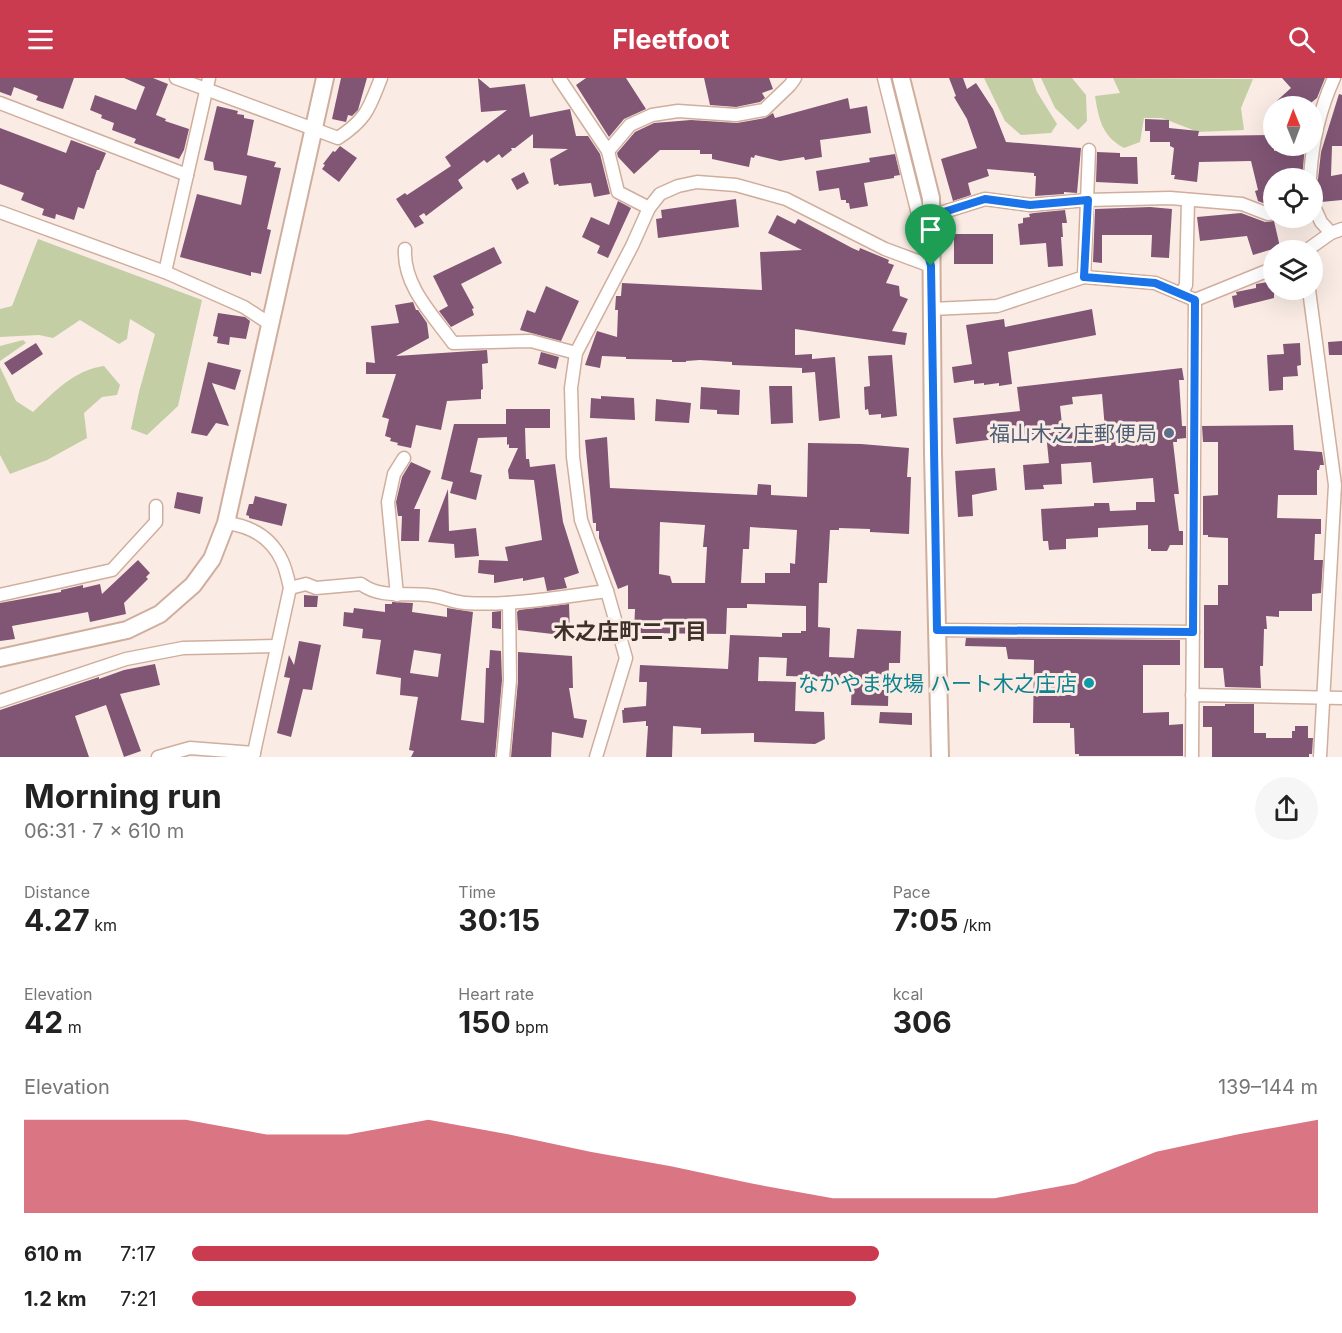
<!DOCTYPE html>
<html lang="en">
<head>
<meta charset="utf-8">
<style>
	body { margin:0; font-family:Inter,"Noto Sans JP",sans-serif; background:#f6f6f6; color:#222; height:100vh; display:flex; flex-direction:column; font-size:22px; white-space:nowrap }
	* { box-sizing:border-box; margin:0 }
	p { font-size:20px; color:#767676 }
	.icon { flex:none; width:33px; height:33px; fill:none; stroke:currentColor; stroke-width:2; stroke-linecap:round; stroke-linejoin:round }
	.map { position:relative; height:679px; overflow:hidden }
	.drawer { display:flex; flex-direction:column; background:#fff; flex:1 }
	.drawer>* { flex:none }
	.needle { width:39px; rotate:359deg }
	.tools { position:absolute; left:1263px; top:18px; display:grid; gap:12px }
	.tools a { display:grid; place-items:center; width:60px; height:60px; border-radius:50%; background:#fff; box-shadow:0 6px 24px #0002; font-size:30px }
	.pin { position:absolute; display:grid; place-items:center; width:51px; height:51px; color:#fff; margin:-62px -26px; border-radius:50% 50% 50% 0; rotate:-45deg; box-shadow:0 0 6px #0007 }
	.pin .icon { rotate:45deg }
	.round { display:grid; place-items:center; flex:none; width:63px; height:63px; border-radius:32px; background:#f6f6f6 }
	.overview { display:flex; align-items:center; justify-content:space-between; height:102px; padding:0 24px }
	h1 { font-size:33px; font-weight:700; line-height:45px }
	.figures { display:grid; grid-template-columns:repeat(3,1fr); gap:9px; height:102px; padding:6px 24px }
	.figures div { display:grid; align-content:center }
	.figures b { font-size:30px; font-weight:700 }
	.figures small { font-size:16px; font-weight:400 }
	.figures p { font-size:16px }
	.chart { height:168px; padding:12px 24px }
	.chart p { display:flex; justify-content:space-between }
	.chart svg { width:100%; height:108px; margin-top:6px; fill:#cb3b4f; opacity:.7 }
	ul { padding:0 24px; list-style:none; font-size:20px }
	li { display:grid; grid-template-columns:96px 72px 1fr; align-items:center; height:45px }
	li i { height:15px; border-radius:8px; background:#cb3b4f }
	header { display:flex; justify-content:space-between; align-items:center; height:78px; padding:0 24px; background:#cb3b4f; color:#fff; font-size:27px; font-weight:700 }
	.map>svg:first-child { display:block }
</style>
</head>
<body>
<header><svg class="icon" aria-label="menu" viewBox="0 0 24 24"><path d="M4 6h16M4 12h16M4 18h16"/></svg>Fleetfoot<svg class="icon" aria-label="search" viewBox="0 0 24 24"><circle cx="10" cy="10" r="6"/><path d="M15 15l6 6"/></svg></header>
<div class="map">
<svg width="1342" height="679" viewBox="0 0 1342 679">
	<rect width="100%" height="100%" fill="#faece5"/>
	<g fill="#c3cea4">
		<polygon points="984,0 1032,0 1037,14 1057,46 1051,55 1021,57 1005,43"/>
		<polygon points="1041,0 1072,0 1086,17 1087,43 1078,52 1055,30"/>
		<path d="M 1113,0 L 1253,1 L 1241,30 L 1244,52 L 1198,54 L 1162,40 L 1144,40 L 1140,64 L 1124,70 C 1102,58 1099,42 1095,18 L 1120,15 Z"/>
		<polygon points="38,161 202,222 178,328 147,357 131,351 139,314 155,256 130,241 127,261 119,266 80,242 53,260 39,257 0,259 0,231 12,228"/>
		<polygon points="23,262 26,265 0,283 0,268"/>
		<path d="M 104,288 L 120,307 L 117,317 L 102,319 L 84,335 L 87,360 L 47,382 L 10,396 L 0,377 L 0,289 L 16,323 L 33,334 C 54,314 74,292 104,288 Z"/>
	</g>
	<g fill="#815675" fill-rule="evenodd">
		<polygon points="0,0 74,0 63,31 36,22 38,18 14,9 11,18 0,14"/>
		<polygon points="124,0 153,0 168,6 156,37 166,41 165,43 189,51 184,72 179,81 134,65 136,61 112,52 114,45 101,40 102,37 90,32 95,17 136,32 145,9"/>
		<polygon points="341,0 367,0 358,32 352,38 348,37 346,44 332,41"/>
		<polygon points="478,0 490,10 525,6 530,39 570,31 576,58 588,58 600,76 610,116 594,119 591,105 559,108 558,106 554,107 550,81 568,71 533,70 533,56 515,70 511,70 512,72 502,80 499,76 487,85 484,82 458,102 463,110 426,138 424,135 419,138 424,145 415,150 396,121 405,115 407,117 451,88 445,79 507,32 481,34"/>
		<polygon points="586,0 626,0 646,31 624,41 609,59 576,7"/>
		<polygon points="704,0 769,0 773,11 762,15 765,20 760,24 736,29 710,27"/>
		<polygon points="949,0 963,0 967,11 976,5 993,31 1006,64 1081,70 1077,115 1064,114 1064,116 1035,118 1036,98 1034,98 1034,95 987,91 989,98 968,105 971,117 953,123 941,81 977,70 967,41 954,19 956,18"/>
		<polygon points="1282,0 1325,0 1317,20 1307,28 1271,28 1291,10"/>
		<polygon points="1339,16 1342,17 1342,68 1332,68 1331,98 1342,96 1342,122 1321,124 1317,118 1312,116 1312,108 1318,101 1321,74"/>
		<polygon points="848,20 850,31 867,28 871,55 820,62 822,79 805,82 804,79 780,83 755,77 754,80 751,79 749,89 712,81 712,76 700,76 700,72 660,72 634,96 618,79 617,75 635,54 654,45 691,42 737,45 765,40 773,35 775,40"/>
		<polygon points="217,28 238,33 237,36 244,37 244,40 254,42 247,77 276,84 274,89 281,90 267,151 271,152 261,196 251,194 251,198 180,179 197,116 241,127 247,98 214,92 213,84 204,82"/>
		<polygon points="1145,41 1169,42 1169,50 1199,53 1198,58 1274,57 1274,73 1291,68 1305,68 1302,100 1274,100 1274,126 1268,127 1258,123 1255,113 1258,112 1251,83 1199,84 1197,104 1174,101 1175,97 1171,97 1174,70 1170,68 1170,64 1150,64 1150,53 1145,53"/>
		<polygon points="0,50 66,75 71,62 106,75 99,92 97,92 84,131 78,129 74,142 56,136 55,141 42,137 44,131 21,122 24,115 0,106"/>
		<polygon points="340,68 357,80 339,104 322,91 325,87 323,86 333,73 335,74"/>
		<polygon points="1097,74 1120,75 1120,79 1137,79 1138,106 1096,104"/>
		<polygon points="895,76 900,97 894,98 894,100 864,105 868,128 850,131 849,125 846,125 846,122 841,122 839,110 819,113 816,93 870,84 869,80"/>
		<polygon points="524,94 529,105 517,112 511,101"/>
		<polygon points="736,121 739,149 658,160 656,141 662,140 661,132"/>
		<polygon points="618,123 631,130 608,180 597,175 600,168 582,159 591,139 609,147"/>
		<polygon points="1150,129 1172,131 1169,180 1151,179 1152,157 1102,157 1102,185 1093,184 1095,131"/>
		<polygon points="1065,132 1067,145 1062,145 1063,159 1061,159 1063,188 1048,189 1046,165 1020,167 1018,146 1023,145 1023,140 1030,139 1029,136 1034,135"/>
		<polygon points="1241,135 1265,144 1274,143 1280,169 1253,177 1247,158 1200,163 1197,139"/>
		<polygon points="777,137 795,146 798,141 852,170 859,173 860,170 889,182 888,185 894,187 886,205 899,208 900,218 908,221 892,253 907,255 905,267 795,251 795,277 812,276 812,281 835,279 840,340 819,343 815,294 802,295 802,290 732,287 732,284 700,282 686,283 686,284 672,284 672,282 626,281 626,279 602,278 600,290 585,287 597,253 617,259 618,232 615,232 616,218 621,218 622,205 762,212 760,174 802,172 768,155"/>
		<rect x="954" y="156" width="39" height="30"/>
		<polygon points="494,169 502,185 461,206 474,230 472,231 474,237 451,249 439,233 448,228 433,198"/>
		<polygon points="1274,203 1274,220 1234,230 1232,218 1237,217 1236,214 1256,210 1256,206"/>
		<polygon points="546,208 579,223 561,263 520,252 527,232 535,235"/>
		<polygon points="413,224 416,232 418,232 427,245 429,260 396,278 487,272 488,285 482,286 483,311 481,312 481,321 447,323 441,352 416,347 411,370 397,367 398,365 390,363 391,360 385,358 389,341 382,339 396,296 366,296 366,284 375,285 371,248 399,245 395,227"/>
		<polygon points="1092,231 1096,257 1008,274 1012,306 999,308 999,305 984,307 984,305 974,306 974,302 954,305 952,289 972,286 966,247 1004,241 1005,249"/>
		<polygon points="218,235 245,239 250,243 246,261 230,259 229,267 217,265 218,259 213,258"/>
		<polygon points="1342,263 1342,277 1329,277 1328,264"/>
		<polygon points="36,265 43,276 12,297 4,285"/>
		<polygon points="1300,265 1301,287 1297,288 1298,298 1283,299 1283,312 1269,313 1267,277 1284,276 1283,266"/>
		<polygon points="541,274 559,279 556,291 538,286"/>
		<polygon points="892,277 897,338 881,340 881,336 869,337 868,331 865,332 864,309 870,308 868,278"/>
		<polygon points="208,284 241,292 235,312 212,305 229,348 216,345 207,358 191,355"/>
		<path d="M 1182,290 L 1184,302 L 1179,302 L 1182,348 L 1186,348 L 1186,360 L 1177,361 L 1177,364 L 1173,364 L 1179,416 L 1174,416 L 1179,453 L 1183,453 L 1183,467 L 1170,467 L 1167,473 L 1151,473 L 1151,471 L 1148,471 L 1148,447 L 1098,450 L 1098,459 L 1066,461 L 1066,471 L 1049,472 L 1048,463 L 1043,463 L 1041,431 L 1094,428 L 1094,425 L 1109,425 L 1110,433 L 1136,432 L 1136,424 L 1155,424 L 1153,400 L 1093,405 L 1091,384 L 1061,386 L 1062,406 L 1043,407 L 1044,411 L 1025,412 L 1023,387 L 1049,385 L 1046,355 L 996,359 L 996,361 L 956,366 L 953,340 L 1020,333 L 1017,309 ZM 1102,316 L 1105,351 L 1063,355 L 1060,328 L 1073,326 L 1072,319 Z"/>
		<polygon points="769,308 792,308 793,345 771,346"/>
		<polygon points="701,309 740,312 739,337 717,336 717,332 700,331"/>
		<polygon points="601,318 634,320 635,342 590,340 591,320 601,321"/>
		<polygon points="656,321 691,325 689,345 655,343"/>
		<polygon points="506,331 550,331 550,350 525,350 526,381 529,381 530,389 555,386 563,444 579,495 564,500 567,510 547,513 544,499 523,503 523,500 494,505 494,497 478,495 479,482 508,483 505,469 542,462 534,402 509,401 508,392 518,370 509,370 509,366 507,367 507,359 478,360 470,394 482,397 476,422 450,415 453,404 441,401 454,346 506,346"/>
		<polygon points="1293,347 1294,372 1322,374 1324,387 1320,387 1319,392 1317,392 1317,417 1278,417 1277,440 1321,441 1321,456 1315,456 1314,482 1323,482 1321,515 1312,516 1312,533 1279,533 1279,539 1266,538 1267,551 1264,551 1263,588 1260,588 1261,610 1225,609 1223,590 1204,590 1204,527 1218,527 1218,507 1228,507 1228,460 1208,459 1208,457 1203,457 1203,418 1218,417 1218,364 1203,364 1202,348"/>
		<path d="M 607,359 L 610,410 L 757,417 L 758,406 L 771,407 L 771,417 L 807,419 L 808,365 L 861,366 L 909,370 L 907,399 L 911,399 L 909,456 L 870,454 L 870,451 L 839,450 L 839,452 L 830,452 L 827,505 L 819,505 L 818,549 L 830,550 L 829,579 L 854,580 L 857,551 L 901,553 L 900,585 L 889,585 L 888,628 L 851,627 L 852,600 L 786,598 L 787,580 L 759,579 L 758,603 L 796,604 L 795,633 L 824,634 L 825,661 L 815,666 L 754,664 L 754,655 L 701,656 L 701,650 L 673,648 L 672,679 L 646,679 L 648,648 L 646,648 L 646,643 L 623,645 L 622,632 L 624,632 L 624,630 L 646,628 L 647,604 L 639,604 L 640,587 L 728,591 L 730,557 L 782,559 L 782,555 L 801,555 L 801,553 L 806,553 L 806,528 L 747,526 L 747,530 L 727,530 L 726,556 L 634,555 L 635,531 L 628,531 L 628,507 L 618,511 L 599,460 L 599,453 L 596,453 L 596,445 L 593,445 L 585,362 ZM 660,444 L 705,447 L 703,469 L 707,469 L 705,505 L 672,505 L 670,498 L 659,496 ZM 750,449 L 797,452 L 795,486 L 790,485 L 790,495 L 765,495 L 765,505 L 741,505 L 743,471 L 749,471 Z"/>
		<polygon points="411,384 431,393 414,431 420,431 419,463 401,463 402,438 398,438 396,424 402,399"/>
		<polygon points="995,390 997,412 972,417 973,438 958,439 955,393"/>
		<polygon points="448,411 449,453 476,450 479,478 455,480 454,466 428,464"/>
		<polygon points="177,414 203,419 200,436 174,430"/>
		<polygon points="255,418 287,426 282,448 249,440 249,438 246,437 249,426 253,426"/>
		<polygon points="138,482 150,495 146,499 148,501 124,525 126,536 90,544 88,534 12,548 15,561 0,563 0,525 61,514 61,512 83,507 83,510 100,506 102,516"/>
		<polygon points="304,517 318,518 317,529 304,529"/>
		<path d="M 392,524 L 413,525 L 412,534 L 447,539 L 447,530 L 473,534 L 461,642 L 484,645 L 486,590 L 489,590 L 490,572 L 501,573 L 502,602 L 495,679 L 411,679 L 414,673 L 409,672 L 418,619 L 400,617 L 401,600 L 376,596 L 381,562 L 362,560 L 363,551 L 343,548 L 344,534 L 353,535 L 354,530 L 385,534 L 385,526 L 392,526 ZM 414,572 L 441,576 L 438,599 L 410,595 Z"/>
		<polygon points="569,526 570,558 518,552 517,534 519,532"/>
		<polygon points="501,533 501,551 492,550 492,534"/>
		<polygon points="966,560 1180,562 1180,587 1143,587 1143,635 1169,634 1169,647 1183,646 1183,678 1079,678 1079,676 1075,676 1074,650 1070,650 1070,645 1033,645 1034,582 1008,581 1006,569 965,568"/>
		<polygon points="299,563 321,567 312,612 303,611 291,659 277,655 290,600 284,599 289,577 294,587"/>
		<polygon points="518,574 572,578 573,610 569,610 574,640 587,642 583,660 552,654 551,679 511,679 518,603"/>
		<polygon points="155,586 160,607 120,616 141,673 124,679 106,627 75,638 89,679 0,679 0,632 99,599 99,601 124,592"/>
		<polygon points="1225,626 1254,626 1254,655 1266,655 1266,660 1292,660 1292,653 1295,653 1295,648 1308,648 1308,660 1313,660 1312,676 1309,676 1309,679 1212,679 1212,649 1203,649 1203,628 1225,628"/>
		<polygon points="880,634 912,635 912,647 879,645"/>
	</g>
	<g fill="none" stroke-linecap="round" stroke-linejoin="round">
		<defs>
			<g id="street">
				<path d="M 176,0 L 338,60 C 367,41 369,30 381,0"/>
				<polyline points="559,0 608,73 618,114 649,130"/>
				<polyline points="884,0 927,172"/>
				<polyline points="0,25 187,97"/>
				<polyline points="608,73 630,47 652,37 678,33 736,37 764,32 790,7 795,0"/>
				<path d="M 1310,100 C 1312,65 1319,33 1334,0"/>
				<polyline points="1312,124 1321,144 1331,155"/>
				<polyline points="0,134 165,194 244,229 270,246"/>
				<polyline points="919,144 931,138 985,121 1030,127 1087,122 1170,120 1242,126 1268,136 1274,135"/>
				<path d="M 405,171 C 403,208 433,237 453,265 L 531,263 L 576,275"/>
				<polyline points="1307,172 1331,155 1342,151"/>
				<polyline points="165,194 209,0"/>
				<polyline points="1084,199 1089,72"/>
				<polyline points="1309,212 1335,407 1320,679"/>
				<polyline points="1181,216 1186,207 1188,122"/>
				<polyline points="932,231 997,228 1084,199 1155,205 1195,222 1274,190"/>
				<path d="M 226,445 C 251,448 271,459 282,483 C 286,491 288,501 290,510 L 253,679"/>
				<path d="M 290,510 L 306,506 L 316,510 L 361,506 C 381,521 406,514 428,517 C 441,518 452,524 465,525 C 512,528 560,519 607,513"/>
				<polyline points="0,517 112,492 156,444 156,428"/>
				<polyline points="397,517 388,424 394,396 404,380"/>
				<polyline points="937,552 1193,554"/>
				<polyline points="1192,617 1342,620"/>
				<polyline points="0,623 126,581 183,570 277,568"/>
				<polyline points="158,679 190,670 254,675"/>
				<polyline points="503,679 510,602 509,525"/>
				<polyline points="596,679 626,580 607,513 581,442 573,379 571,310 576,275 632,168 649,130 660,116 678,108 697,104 736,107 786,121 885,171 931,188"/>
				<polyline points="1192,679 1195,222"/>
			</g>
			<g id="secondary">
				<polyline points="901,0 931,120 933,375 940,679"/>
				<polyline points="0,580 127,552 160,536 193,507 212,481 226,445 325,0"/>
			</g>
		</defs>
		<use href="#street" stroke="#d0ae9d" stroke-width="15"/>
		<use href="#secondary" stroke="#d0ae9d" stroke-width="20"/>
		<use href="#street" stroke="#fff" stroke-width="12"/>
		<use href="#secondary" stroke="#fff" stroke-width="16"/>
	</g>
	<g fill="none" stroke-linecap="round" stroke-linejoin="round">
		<defs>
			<polygon id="route" points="985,121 1030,127 1088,122 1084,199 1155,205 1195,222 1193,554 937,552 931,188 919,144 931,138"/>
		</defs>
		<use href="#route" stroke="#fff" stroke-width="12"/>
		<use href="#route" stroke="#1a73e8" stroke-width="8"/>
	</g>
	<circle fill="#5c6f8a" stroke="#faece5" stroke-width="2" cx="1169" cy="355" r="6"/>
	<circle fill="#0f9aa8" stroke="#faece5" stroke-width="2" cx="1089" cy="605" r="6"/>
	<g text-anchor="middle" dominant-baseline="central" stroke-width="6" stroke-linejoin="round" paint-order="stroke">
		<g font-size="21" fill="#4e5e75" stroke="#faece5" text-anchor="end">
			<text x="1157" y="355">福山木之庄郵便局</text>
		</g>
		<g font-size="21" fill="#0d838f" stroke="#faece5" text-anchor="end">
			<text x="1077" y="605">なかやま牧場 ハート木之庄店</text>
		</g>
		<g font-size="22" font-weight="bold" fill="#3e312a" stroke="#faece5">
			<text x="630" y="553">木之庄町二丁目</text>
		</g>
	</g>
</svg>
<div class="tools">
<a><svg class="needle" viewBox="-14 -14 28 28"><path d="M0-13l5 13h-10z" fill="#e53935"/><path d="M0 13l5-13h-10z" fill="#767676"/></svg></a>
<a><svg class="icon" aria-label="locate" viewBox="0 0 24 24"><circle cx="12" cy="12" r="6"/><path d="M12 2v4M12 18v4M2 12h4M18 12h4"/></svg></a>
<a><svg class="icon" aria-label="layers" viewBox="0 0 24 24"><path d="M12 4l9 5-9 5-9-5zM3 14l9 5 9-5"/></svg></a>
</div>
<div class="pin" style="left:931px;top:188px;background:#1e9e55"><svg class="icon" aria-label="arrive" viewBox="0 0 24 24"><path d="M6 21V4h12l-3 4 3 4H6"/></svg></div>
</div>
<section class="drawer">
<div class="overview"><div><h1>Morning run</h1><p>06:31 · 7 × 610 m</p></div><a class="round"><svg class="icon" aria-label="share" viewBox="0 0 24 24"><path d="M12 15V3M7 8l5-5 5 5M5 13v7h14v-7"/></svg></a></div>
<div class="figures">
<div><p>Distance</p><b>4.27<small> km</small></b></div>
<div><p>Time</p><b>30:15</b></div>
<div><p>Pace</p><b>7:05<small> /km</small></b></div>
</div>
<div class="figures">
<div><p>Elevation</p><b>42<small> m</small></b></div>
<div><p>Heart rate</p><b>150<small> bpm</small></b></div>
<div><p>kcal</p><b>306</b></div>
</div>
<div class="chart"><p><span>Elevation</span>139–144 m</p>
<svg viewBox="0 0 160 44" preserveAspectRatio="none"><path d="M0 44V6L10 6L20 6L30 12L40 12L50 6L60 12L70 19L80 25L90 32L100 38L110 38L120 38L130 32L140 19L150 12L160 6V44z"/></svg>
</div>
<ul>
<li><b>610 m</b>7:17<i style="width:61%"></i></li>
<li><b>1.2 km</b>7:21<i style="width:59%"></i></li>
</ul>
</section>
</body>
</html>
